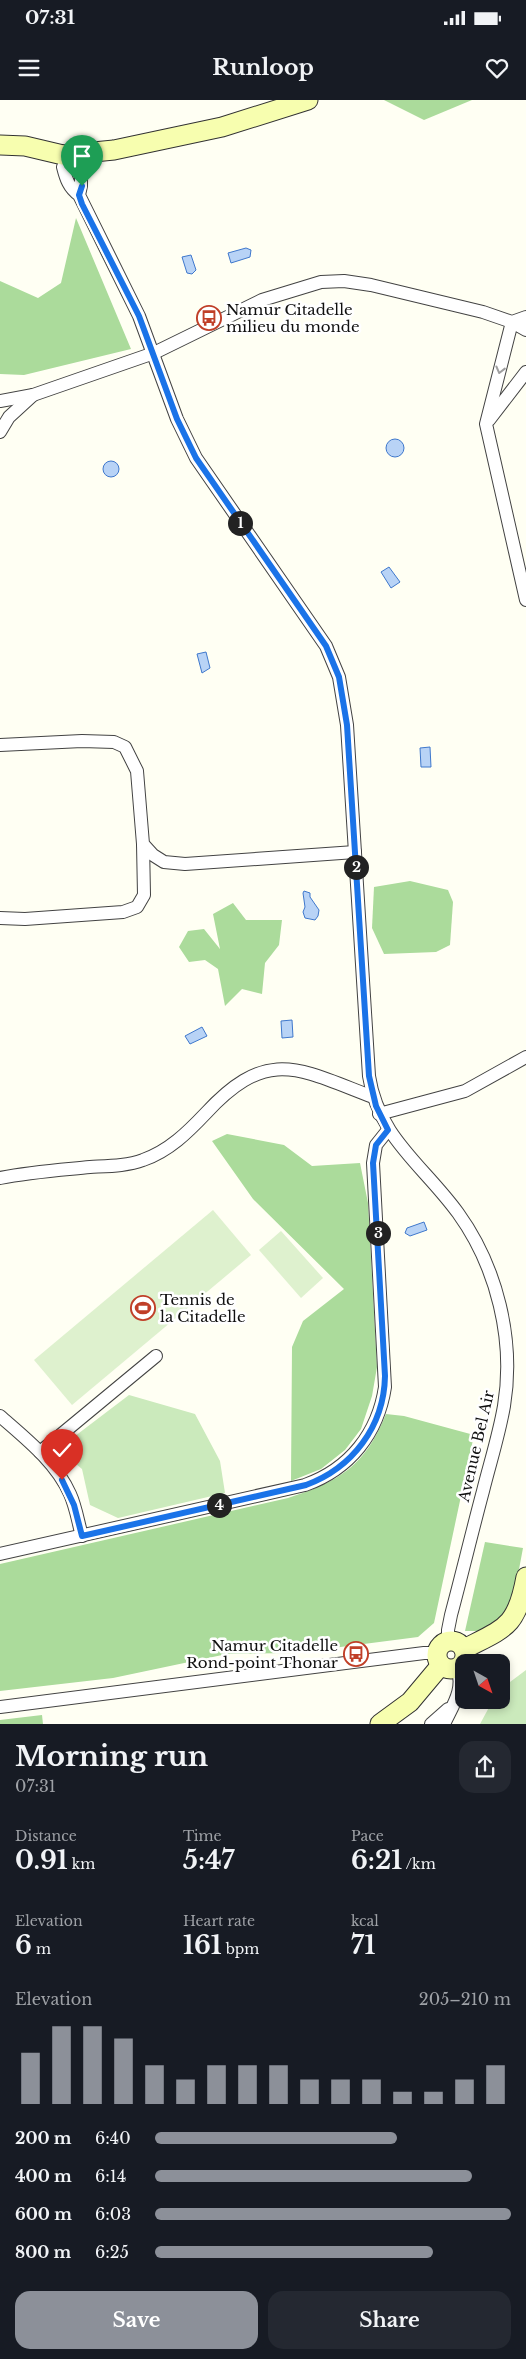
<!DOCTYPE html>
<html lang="en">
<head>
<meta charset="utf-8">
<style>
	body { margin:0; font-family:"Libre Baskerville",serif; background:#242831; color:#f1f3f6; height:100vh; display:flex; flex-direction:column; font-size:19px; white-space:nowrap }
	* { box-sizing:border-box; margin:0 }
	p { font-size:16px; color:#9ea1a6 }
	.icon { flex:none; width:28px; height:28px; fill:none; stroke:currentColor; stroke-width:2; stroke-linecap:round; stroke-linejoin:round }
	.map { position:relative; height:1624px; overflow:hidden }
	.details { display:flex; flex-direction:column; background:#171b24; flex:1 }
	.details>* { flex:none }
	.needle { width:32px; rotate:140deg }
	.tools { position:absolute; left:455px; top:1554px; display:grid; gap:10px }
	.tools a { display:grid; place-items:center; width:55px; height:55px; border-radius:10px; background:#171b24; box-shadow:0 2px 8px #0003; font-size:25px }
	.pin { position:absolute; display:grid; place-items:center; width:42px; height:42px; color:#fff; margin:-51px -21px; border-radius:50% 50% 50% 0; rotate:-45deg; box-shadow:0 0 5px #0007 }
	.pin .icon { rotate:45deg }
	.km { position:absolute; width:25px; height:25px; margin:-12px; border-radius:50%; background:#222; color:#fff; font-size:14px; line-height:25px; text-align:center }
	.round { display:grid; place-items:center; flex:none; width:52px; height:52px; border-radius:15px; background:#242831 }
	.headline { display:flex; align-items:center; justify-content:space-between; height:85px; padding:0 15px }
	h1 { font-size:28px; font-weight:700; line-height:38px }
	.stats { display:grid; grid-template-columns:repeat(3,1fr); gap:8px; height:85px; padding:5px 15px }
	.stats div { display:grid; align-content:center }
	.stats b { font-size:25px; font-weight:700 }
	.stats small { font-size:14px; font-weight:400 }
	.stats p { font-size:14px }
	.chart { height:140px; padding:10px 15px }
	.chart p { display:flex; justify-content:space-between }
	.chart svg { width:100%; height:90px; margin-top:5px; stroke:#8c9099; stroke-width:6 }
	.cta { display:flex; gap:10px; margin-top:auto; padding:10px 15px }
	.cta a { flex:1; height:58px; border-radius:15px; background:#8c9099; color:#fff; font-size:20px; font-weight:700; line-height:58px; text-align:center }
	.cta a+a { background:#242831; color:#f1f3f6 }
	ul { padding:0 15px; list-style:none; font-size:16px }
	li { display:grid; grid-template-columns:80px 60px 1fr; align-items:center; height:38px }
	li i { height:12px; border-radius:6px; background:#8c9099 }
	.status { display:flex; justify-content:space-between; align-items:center; height:35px; padding:0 25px; background:#171b24; direction:ltr }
	.status svg { height:14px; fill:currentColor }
	header { display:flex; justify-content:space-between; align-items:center; height:65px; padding:0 15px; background:#171b24; font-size:22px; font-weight:700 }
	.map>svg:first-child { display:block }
</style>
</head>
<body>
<div class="status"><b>07:31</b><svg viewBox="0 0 49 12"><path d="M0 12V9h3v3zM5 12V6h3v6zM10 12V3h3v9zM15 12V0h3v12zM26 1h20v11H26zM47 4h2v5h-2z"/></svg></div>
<header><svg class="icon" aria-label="menu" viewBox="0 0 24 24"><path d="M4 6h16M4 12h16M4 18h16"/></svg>Runloop<svg class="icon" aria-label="heart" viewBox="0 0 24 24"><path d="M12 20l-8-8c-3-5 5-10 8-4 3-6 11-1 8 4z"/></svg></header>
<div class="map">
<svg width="526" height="1624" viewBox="0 0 526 1624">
	<rect width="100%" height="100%" fill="#fffff3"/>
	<g fill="#cbeabc">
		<polygon points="129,1295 195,1314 220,1361 225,1393 118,1418 90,1405 82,1369 58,1349"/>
		<polygon points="526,1570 526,1624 480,1624 493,1600 501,1600 502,1588"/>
	</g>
	<g fill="#abdb9b">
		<polygon points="384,0 472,0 424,20"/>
		<polygon points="76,118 131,249 24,275 0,274 0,181 38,198 61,183"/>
		<polygon points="410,781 448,790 453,802 450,845 436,852 384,854 372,828 374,787"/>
		<polygon points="233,803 246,820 282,820 279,845 265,863 262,894 242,889 225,906 218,869 205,860 189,862 179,847 188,831 204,829 220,849 213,814"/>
		<polygon points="227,1034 284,1045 312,1066 360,1063 368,1103 377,1267 372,1296 361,1329 345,1350 321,1369 291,1381 292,1247 303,1221 344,1189 253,1099 212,1041"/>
		<path d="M 386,1314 L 404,1316 L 474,1335 L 434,1523 L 418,1537 L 294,1553 L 227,1554 L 113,1578 L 0,1591 L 0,1464 L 288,1398 C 340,1381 365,1366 386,1314 Z"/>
		<polygon points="485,1442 523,1448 511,1512 483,1531 465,1531"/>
		<polygon points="42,1615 43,1624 0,1624 0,1620"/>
	</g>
	<g fill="#def1ce">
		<polygon points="213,1110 251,1155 72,1305 34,1260"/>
		<polygon points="281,1131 323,1178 301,1198 259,1150"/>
	</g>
	<g fill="#b8d3f6" stroke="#3f78cc">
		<polygon points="246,148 251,150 250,157 231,163 228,153"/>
		<polygon points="191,155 196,170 192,174 187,173 182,157"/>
		<circle cx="395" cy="348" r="9"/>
		<circle cx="111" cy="369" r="8"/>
		<polygon points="389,467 400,482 391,488 381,472"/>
		<polygon points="206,552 210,568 202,573 197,554"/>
		<polygon points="430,647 431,667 421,667 420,648"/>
		<polygon points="304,791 310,793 310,797 319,810 318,816 315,820 305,818 303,812 305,807 303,793"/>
		<polygon points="292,920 293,937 282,938 281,921"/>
		<polygon points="202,927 207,936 190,944 185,936"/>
		<polygon points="424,1122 427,1130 410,1136 405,1133 407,1128"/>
	</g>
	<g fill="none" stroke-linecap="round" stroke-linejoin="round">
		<defs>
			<g id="street">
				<path d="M 79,95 L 81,86 L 81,63 L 71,53 L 63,67 C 66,79 69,88 79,95 L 139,216 L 177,319 L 196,358 L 326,546 L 339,577 L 347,625 L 369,976 C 378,1037 424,1066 458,1113 C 497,1167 515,1240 504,1306 C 499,1335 490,1363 483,1391 C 472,1432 462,1474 451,1515 L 448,1530 L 448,1541"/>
				<polyline points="526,230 512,222 486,324 526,500"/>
				<polyline points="0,301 33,295 154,253 262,200 321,182 344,181 371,185 483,212 512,222 526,217"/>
				<polyline points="489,320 526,272"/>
				<polyline points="0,332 9,317 33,295"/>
				<polyline points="0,645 82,641 114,642 125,647 137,671 143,744 153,755 164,762 185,764 355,752"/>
				<polyline points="0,818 25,819 123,812 137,807 144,795 143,744"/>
				<polyline points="379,1014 465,991 526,957"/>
				<path d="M 0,1078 C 30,1072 60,1070 90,1067 C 108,1066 127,1066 143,1060 C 169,1051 188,1032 206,1013 C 268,946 299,969 373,997"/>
				<path d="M 0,1316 C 25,1338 56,1362 70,1394 C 76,1407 78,1422 82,1436"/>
				<polyline points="40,1352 156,1256"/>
				<path d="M 0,1454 L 305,1385 C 350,1369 378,1333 385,1287 L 373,1063 L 376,1045 L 388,1030"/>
				<polyline points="0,1607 424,1553 437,1553"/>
				<polyline points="431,1624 448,1609"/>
				<path d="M 444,1624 C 453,1605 465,1589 457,1567"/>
			</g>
			<g id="secondary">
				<polyline points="0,45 25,46 63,55 114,50 222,27 308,0"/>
				<circle cx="451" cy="1555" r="14"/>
				<path d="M 464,1549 C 505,1528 517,1527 526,1477"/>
				<polyline points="380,1624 410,1602 441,1565"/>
			</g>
		</defs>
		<use href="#street" stroke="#434343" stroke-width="14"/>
		<use href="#secondary" stroke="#323232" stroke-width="21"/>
		<use href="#street" stroke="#fff" stroke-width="12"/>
		<use href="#secondary" stroke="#f7feaf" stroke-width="19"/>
	</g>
	<defs><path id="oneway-chevron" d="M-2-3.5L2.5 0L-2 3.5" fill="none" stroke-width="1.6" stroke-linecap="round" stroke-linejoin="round" transform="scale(1.25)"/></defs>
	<use stroke="#9f9f9f" href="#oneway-chevron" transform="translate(500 270) rotate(104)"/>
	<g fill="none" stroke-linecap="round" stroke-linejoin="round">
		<defs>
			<path id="route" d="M 62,1380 L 74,1405 L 82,1436 L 306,1385 C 352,1368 384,1327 385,1276 L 373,1063 L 376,1045 L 388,1030 L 376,1006 L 369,976 L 347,625 L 339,577 L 326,546 L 196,358 L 177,319 L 139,216 L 82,104 L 79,95 L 82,86"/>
		</defs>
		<use href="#route" stroke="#fff" stroke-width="10"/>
		<use href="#route" stroke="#1a73e8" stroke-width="6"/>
	</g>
	<defs>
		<symbol id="bus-ring" viewBox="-11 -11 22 22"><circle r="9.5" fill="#fff" stroke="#c03f28" stroke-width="1.5"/><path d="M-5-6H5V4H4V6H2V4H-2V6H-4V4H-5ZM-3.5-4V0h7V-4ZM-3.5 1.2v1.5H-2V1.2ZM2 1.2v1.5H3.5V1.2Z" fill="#c03f28"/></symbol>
		<symbol id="stadium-ring" viewBox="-11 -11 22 22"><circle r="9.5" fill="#fff" stroke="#c03f28" stroke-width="1.5"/><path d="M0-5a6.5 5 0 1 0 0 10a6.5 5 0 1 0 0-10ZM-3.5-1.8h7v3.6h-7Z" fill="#c03f28"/></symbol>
	</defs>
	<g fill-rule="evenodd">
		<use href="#bus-ring" x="195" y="204" width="28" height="28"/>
		<use href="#stadium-ring" x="129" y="1194" width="28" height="28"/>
		<use href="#bus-ring" x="342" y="1540" width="28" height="28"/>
	</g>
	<g text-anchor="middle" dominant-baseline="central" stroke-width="5" stroke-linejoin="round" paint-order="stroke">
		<g font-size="15" fill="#101010" stroke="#fff" text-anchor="start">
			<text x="226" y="209">Namur Citadelle<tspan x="226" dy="17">milieu du monde</tspan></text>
			<text x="160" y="1199">Tennis de<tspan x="160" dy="17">la Citadelle</tspan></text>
			<text x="338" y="1545" text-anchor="end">Namur Citadelle<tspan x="338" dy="17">Rond-point Thonar</tspan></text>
		</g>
		<g font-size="15" fill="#101010" stroke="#fff">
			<text transform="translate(476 1346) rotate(-77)">Avenue Bel Air</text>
		</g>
	</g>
</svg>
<div class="tools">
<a><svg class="needle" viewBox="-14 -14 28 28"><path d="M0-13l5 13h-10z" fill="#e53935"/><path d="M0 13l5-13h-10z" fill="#9ea1a6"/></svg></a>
</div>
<div class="pin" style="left:82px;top:86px;background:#1e9e55"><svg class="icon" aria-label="arrive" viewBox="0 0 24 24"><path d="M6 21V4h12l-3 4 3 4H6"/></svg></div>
<div class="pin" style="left:62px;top:1380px;background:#d93025"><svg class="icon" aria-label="check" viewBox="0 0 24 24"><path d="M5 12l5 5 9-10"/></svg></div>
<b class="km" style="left:240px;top:423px">1</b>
<b class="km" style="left:356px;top:767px">2</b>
<b class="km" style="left:378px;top:1133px">3</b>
<b class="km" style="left:219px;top:1405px">4</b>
</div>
<section class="details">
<div class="headline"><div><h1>Morning run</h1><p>07:31</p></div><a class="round"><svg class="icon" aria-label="share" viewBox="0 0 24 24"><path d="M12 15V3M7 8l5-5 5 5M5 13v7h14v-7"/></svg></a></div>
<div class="stats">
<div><p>Distance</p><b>0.91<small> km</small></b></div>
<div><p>Time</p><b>5:47</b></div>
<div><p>Pace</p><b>6:21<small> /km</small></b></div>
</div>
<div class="stats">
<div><p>Elevation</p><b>6<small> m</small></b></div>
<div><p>Heart rate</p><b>161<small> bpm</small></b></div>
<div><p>kcal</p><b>71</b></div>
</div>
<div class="chart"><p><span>Elevation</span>205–210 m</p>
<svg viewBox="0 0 160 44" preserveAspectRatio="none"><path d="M5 44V19M15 44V6M25 44V6M35 44V12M45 44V25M55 44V32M65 44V25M75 44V25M85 44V25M95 44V32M105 44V32M115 44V32M125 44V38M135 44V38M145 44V32M155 44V25"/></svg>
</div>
<ul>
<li><b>200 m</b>6:40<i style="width:68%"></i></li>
<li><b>400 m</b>6:14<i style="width:89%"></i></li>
<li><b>600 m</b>6:03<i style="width:100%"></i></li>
<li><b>800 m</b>6:25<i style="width:78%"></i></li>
</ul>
<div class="cta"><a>Save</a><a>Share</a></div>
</section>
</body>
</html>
